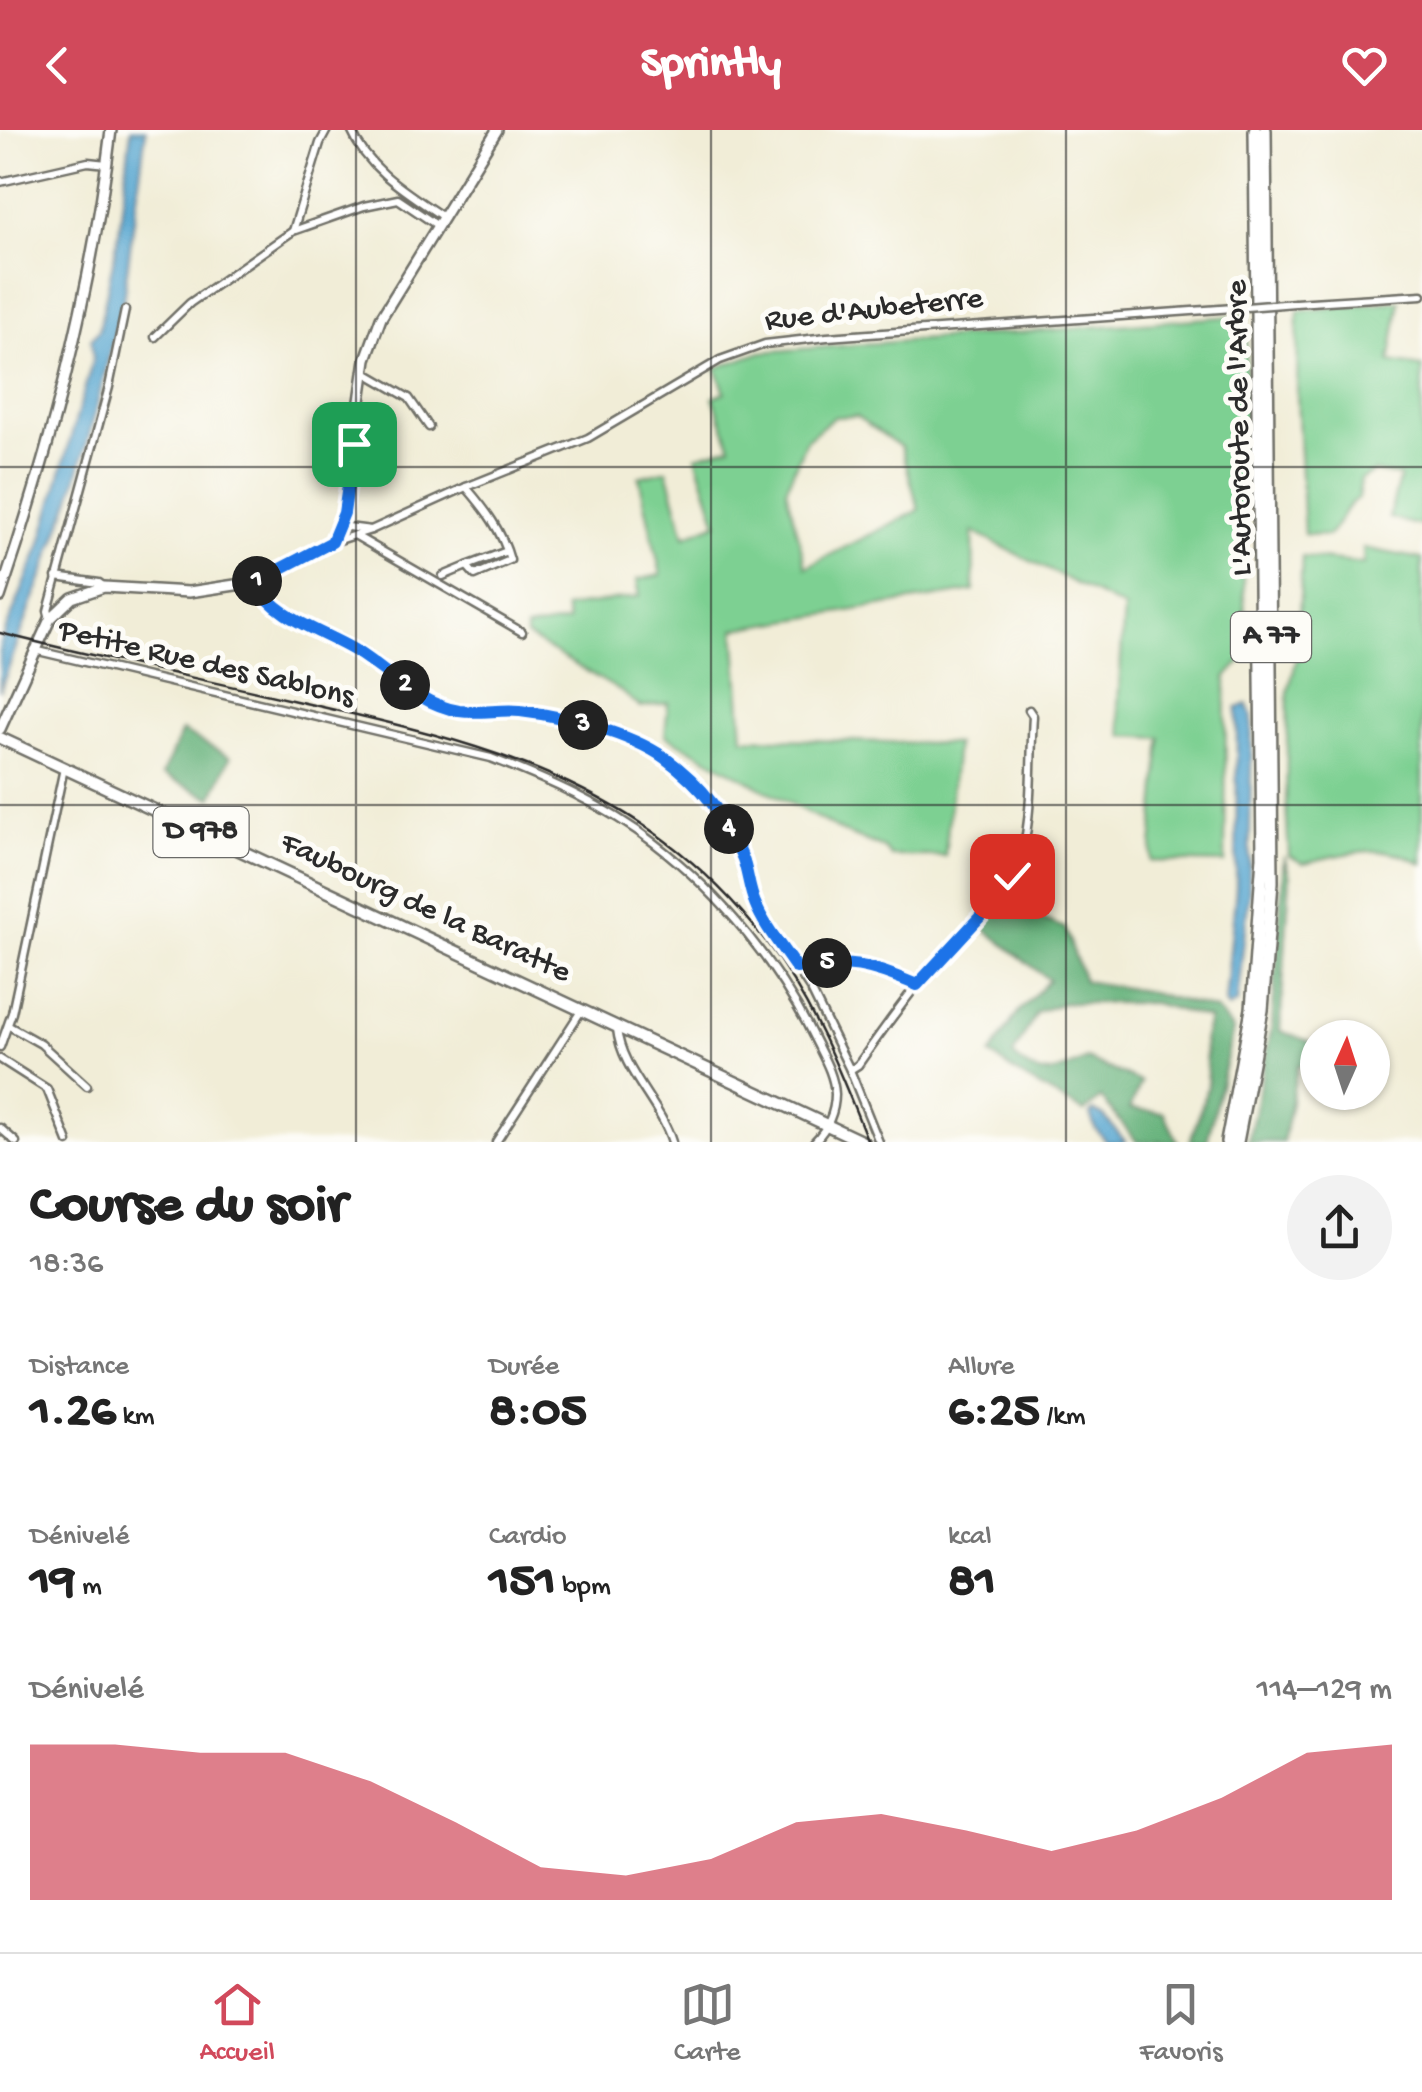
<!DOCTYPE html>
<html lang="fr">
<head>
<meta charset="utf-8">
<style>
	body { margin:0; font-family:"Gochi Hand",sans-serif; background:#f2f2f2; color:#222; height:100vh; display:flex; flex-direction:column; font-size:38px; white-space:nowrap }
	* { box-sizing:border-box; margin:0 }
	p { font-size:32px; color:#767676 }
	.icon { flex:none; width:55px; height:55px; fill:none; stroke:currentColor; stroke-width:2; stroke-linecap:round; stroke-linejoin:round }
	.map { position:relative; height:1012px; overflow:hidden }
	.drawer { display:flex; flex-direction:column; background:#fff; flex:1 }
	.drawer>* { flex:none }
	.needle { width:65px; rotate:3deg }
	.buttons { position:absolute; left:1300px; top:890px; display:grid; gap:20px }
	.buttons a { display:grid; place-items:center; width:90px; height:90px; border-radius:50%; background:#fff; box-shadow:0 2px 8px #0004; font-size:50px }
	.pin { position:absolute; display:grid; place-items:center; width:85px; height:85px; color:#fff; margin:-42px; border-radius:20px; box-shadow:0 5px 15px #0006 }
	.km { position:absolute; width:50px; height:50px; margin:-25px; border-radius:50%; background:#222; color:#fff; font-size:28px; line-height:50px; text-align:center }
	.round { display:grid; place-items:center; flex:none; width:105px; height:105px; border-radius:52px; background:#f2f2f2 }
	.head { display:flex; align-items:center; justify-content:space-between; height:170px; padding:0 30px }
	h1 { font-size:55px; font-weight:700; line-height:75px }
	.metrics { display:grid; grid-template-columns:repeat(3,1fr); gap:15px; height:170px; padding:10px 30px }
	.metrics div { display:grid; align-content:center }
	.metrics b { font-size:50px; font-weight:700 }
	.metrics small { font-size:28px; font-weight:400 }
	.metrics p { font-size:28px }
	.chart { height:280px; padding:20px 30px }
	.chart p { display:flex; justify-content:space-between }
	.chart svg { width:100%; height:180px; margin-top:10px; fill:#d1495b; opacity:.7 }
	header { display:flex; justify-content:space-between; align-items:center; height:130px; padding:0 30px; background:#d1495b; color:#fff; font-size:45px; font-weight:700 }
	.dock { display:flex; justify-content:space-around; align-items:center; height:140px; border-top:2px solid #e0e0e0; background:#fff; font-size:28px; color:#767676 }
	.dock a { display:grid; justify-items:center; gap:5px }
	.dock .current { color:#d1495b }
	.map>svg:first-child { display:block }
</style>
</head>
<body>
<header><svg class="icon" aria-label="back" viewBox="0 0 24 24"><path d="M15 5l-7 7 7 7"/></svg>Sprintly<svg class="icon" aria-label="heart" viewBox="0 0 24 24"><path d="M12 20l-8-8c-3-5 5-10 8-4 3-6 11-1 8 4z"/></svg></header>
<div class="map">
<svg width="1422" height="1012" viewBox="0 0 1422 1012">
	<rect width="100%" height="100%" fill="#fdfcf7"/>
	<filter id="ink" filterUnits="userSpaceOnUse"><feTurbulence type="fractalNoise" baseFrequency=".01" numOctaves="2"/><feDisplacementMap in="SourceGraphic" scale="20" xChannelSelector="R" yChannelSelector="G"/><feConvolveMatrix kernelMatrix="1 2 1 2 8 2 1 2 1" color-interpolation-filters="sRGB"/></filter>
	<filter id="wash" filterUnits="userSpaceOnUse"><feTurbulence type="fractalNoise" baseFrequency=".0048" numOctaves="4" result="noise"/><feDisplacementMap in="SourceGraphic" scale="40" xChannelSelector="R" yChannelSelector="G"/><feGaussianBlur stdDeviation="2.25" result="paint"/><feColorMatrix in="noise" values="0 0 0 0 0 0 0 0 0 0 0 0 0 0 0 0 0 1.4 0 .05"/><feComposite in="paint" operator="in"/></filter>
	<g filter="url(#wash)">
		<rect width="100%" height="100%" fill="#f1edd7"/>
		<g fill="#7dd092" stroke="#547e5e" stroke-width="2.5" fill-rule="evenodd">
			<path d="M 1400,171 L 1390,232 L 1422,237 L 1422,396 L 1389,388 L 1400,346 L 1374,342 L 1361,349 L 1358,368 C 1343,376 1341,393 1328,406 L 1304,404 L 1297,265 L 1298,181 Z"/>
			<path d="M 1247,185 L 1242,430 L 1247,525 L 1226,548 L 1225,733 L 1151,731 L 1161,608 L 1123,606 L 1118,576 L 1124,478 L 973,402 L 974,461 L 735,499 L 743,608 L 956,614 L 945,726 L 891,726 L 884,718 L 843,702 L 665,605 L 668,573 L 640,577 L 622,562 L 526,506 L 526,499 L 568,492 L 565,478 L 640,466 L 637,450 L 661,445 L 639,347 L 667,340 L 685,406 L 717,393 L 696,326 L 731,316 L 713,267 L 725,262 L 716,238 L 761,222 ZM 856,286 L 901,317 L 919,380 L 806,437 L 786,359 L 806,310 L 834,287 Z"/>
			<path d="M 1363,418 L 1422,429 L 1422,734 C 1386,710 1341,725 1303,733 L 1289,726 L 1286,675 L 1288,562 L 1297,528 L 1302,427 L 1364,434 Z"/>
		</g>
		<g fill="#66b27c" stroke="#486e54" stroke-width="2.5">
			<polygon points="182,601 230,627 212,668 162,645"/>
			<polygon points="1284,726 1290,747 1280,901 1317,914 1317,940 1298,935 1283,1012 1248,1012 1272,896"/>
			<path d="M 998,772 L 1065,798 L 1084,851 L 1150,862 L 1216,880 L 1233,900 L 1207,1012 L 1190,1012 L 1208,956 L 1204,909 L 1209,889 L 1153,873 L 1064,873 L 1037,882 L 1013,925 C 1040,953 1056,943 1087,929 L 1141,952 L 1130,979 L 1164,983 L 1178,1012 L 1137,1012 L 1101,968 L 1084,982 L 1025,949 L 990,925 L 1018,882 L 1049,850 L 981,796 Z"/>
		</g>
		<g fill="#56a6d0" stroke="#40687e" stroke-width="2.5">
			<polygon points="131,0 146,0 123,171 92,295 71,368 0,561 0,514 40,416 93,229 91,210 99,200 119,102"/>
			<polygon points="1247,574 1252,586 1249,764 1237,873 1228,878 1225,873 1236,757 1237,585 1237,578"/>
			<polygon points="1093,981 1103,985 1126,1012 1107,1012 1095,998 1090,984"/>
		</g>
	</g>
	<g filter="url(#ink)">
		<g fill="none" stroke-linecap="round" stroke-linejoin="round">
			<defs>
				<g id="street">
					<path d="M 351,0 C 368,40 408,63 443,87"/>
					<polyline points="0,52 88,32 107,34"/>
					<polyline points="293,101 320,13 327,0"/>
					<polyline points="1295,173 1422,165"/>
					<polyline points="155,207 190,173 293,101 364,76 398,69 438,96"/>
					<polyline points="364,242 409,268 429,297"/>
					<path d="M 466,357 C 486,380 502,401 510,430 L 475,445 L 467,436 L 507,421"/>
					<polyline points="371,400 466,357 588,308 720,230 765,214 827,207 1234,178"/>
					<polyline points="356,406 522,502"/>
					<polyline points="333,412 371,400 340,396"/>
					<polyline points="443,446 467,436"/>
					<polyline points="56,447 99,453 103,456"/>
					<polyline points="255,452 287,485 355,521 418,565 460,581 524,582 618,606 662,626 690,648 712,671 736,712 755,774 811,860 850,940 879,1012"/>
					<polyline points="50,489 48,481 109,257 125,180"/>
					<path d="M 34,520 L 491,628 C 548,650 605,675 654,713 C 722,765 780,837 817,914 C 825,930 834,946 835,964 C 835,984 827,999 814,1012"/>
					<path d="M 796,838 C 849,830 868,835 917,855"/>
					<polyline points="9,896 41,914 87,956"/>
					<path d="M 617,899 C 621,940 660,973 672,1012"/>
					<polyline points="0,917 12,883 64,638"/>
					<polyline points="0,929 47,959 68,1012"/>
					<path d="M 850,940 L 858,935 C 877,908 896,881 917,855 C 949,818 1009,772 1022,724 C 1033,681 1030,631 1033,586 L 1029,580"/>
					<polyline points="0,998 16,1012"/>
					<polyline points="496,1012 581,881"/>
				</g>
				<g id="secondary">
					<path d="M 0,467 C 52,314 92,160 111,0"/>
					<polyline points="0,599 50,489 72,468 104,457 189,462 255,452 332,412 344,383 366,229 381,188 497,0"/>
				</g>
				<polyline id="primary" points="0,608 863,1012"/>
				<g id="highway">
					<polyline points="1227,1012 1252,879 1263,727 1255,0"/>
					<polyline points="1237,1012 1262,880 1272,752 1265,0"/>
				</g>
			</defs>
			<use href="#street" stroke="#706f67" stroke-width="11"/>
			<use href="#secondary" stroke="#706f67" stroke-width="14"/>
			<use href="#primary" stroke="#706f67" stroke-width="15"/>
			<use href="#highway" stroke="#706f67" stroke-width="16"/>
			<use href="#street" stroke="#fff" stroke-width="6"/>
			<use href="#secondary" stroke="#fff" stroke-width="9"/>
			<use href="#primary" stroke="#fff" stroke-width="10"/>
			<use href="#highway" stroke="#fff" stroke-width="11"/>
			<path stroke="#2b2b2b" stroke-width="2.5" d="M 0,503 C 98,528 197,548 296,571 C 482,613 641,650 765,810 C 812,871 840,941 868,1012"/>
			<defs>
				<polyline id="street-bridge" points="1234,178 1295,173"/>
			</defs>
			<use href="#street-bridge" stroke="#706f67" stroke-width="11" stroke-linecap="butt"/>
			<use href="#street-bridge" stroke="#fff" stroke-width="6"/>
		</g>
	</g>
	<g fill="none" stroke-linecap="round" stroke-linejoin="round" filter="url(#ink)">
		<defs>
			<path id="route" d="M 354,314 L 344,383 L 332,412 L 255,452 C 276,489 320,500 354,520 C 388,541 418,574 459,581 C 480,584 500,579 520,581 C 563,586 630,603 665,628 C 701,654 727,687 743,729 C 748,743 749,759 755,773 C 764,796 782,817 796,838 C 853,831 865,833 917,855 L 990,776 L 1012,746"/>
		</defs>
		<use href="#route" stroke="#fff" stroke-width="20"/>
		<use href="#route" stroke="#1a73e8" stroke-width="12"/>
	</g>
	<path fill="none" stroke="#2b2b2b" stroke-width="2.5" stroke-opacity="0.55" d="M 356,0 L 356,1012M 711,0 L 711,1012M 1066,0 L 1066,1012M 0,337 L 1422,337M 0,675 L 1422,675"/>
	<g text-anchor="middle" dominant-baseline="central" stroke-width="10" stroke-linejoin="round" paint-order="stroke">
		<g fill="#fdfcf7" stroke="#6a6a68" stroke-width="2.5">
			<rect x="1231" y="482" width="80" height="50" rx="8"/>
			<rect x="153.5" y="677" width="95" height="50" rx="8"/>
		</g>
		<g font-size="30" font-weight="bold" fill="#2b2b2b">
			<text x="1271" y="507">A 77</text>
			<text x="201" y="702">D 978</text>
		</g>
		<g font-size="32" fill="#2b2b2b" stroke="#fdfcf7">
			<text transform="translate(874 181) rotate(-6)">Rue d'Aubeterre</text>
			<text transform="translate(1241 298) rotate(-91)">L'Autoroute de l'Arbre</text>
			<text transform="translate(206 535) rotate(13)">Petite Rue des Sablons</text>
			<text transform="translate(425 779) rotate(25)">Faubourg de la Baratte</text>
		</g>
	</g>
</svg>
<div class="buttons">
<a><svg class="needle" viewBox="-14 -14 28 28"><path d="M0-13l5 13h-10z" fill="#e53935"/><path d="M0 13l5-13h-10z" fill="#767676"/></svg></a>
</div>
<div class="pin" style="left:354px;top:314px;background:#1e9e55"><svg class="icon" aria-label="arrive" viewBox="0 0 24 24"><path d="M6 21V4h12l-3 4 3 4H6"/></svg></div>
<div class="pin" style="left:1012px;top:746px;background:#d93025"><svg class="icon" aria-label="check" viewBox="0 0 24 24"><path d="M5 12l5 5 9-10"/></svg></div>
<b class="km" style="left:257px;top:451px">1</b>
<b class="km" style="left:405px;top:555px">2</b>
<b class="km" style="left:583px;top:595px">3</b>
<b class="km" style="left:729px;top:699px">4</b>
<b class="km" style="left:827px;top:833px">5</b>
</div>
<section class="drawer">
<div class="head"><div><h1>Course du soir</h1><p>18:36</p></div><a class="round"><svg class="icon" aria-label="share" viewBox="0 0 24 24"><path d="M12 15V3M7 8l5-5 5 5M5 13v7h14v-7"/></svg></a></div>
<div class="metrics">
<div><p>Distance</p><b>1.26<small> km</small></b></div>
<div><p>Durée</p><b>8:05</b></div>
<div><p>Allure</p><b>6:25<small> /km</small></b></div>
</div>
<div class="metrics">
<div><p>Dénivelé</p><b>19<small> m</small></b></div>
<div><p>Cardio</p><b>151<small> bpm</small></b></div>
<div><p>kcal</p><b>81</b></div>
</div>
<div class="chart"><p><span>Dénivelé</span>114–129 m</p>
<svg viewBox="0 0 160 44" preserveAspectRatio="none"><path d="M0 44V6L10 6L20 8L30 8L40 15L50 25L60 36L70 38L80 34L90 25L100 23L110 27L120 32L130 27L140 19L150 8L160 6V44z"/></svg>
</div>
</section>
<nav class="dock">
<a class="current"><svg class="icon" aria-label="home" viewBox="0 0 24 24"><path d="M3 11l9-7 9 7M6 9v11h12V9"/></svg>Accueil</a>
<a><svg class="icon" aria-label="map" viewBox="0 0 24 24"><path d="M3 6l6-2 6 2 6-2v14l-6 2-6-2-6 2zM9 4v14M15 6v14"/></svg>Carte</a>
<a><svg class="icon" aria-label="saved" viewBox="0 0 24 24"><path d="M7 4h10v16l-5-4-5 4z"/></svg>Favoris</a>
</nav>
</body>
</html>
